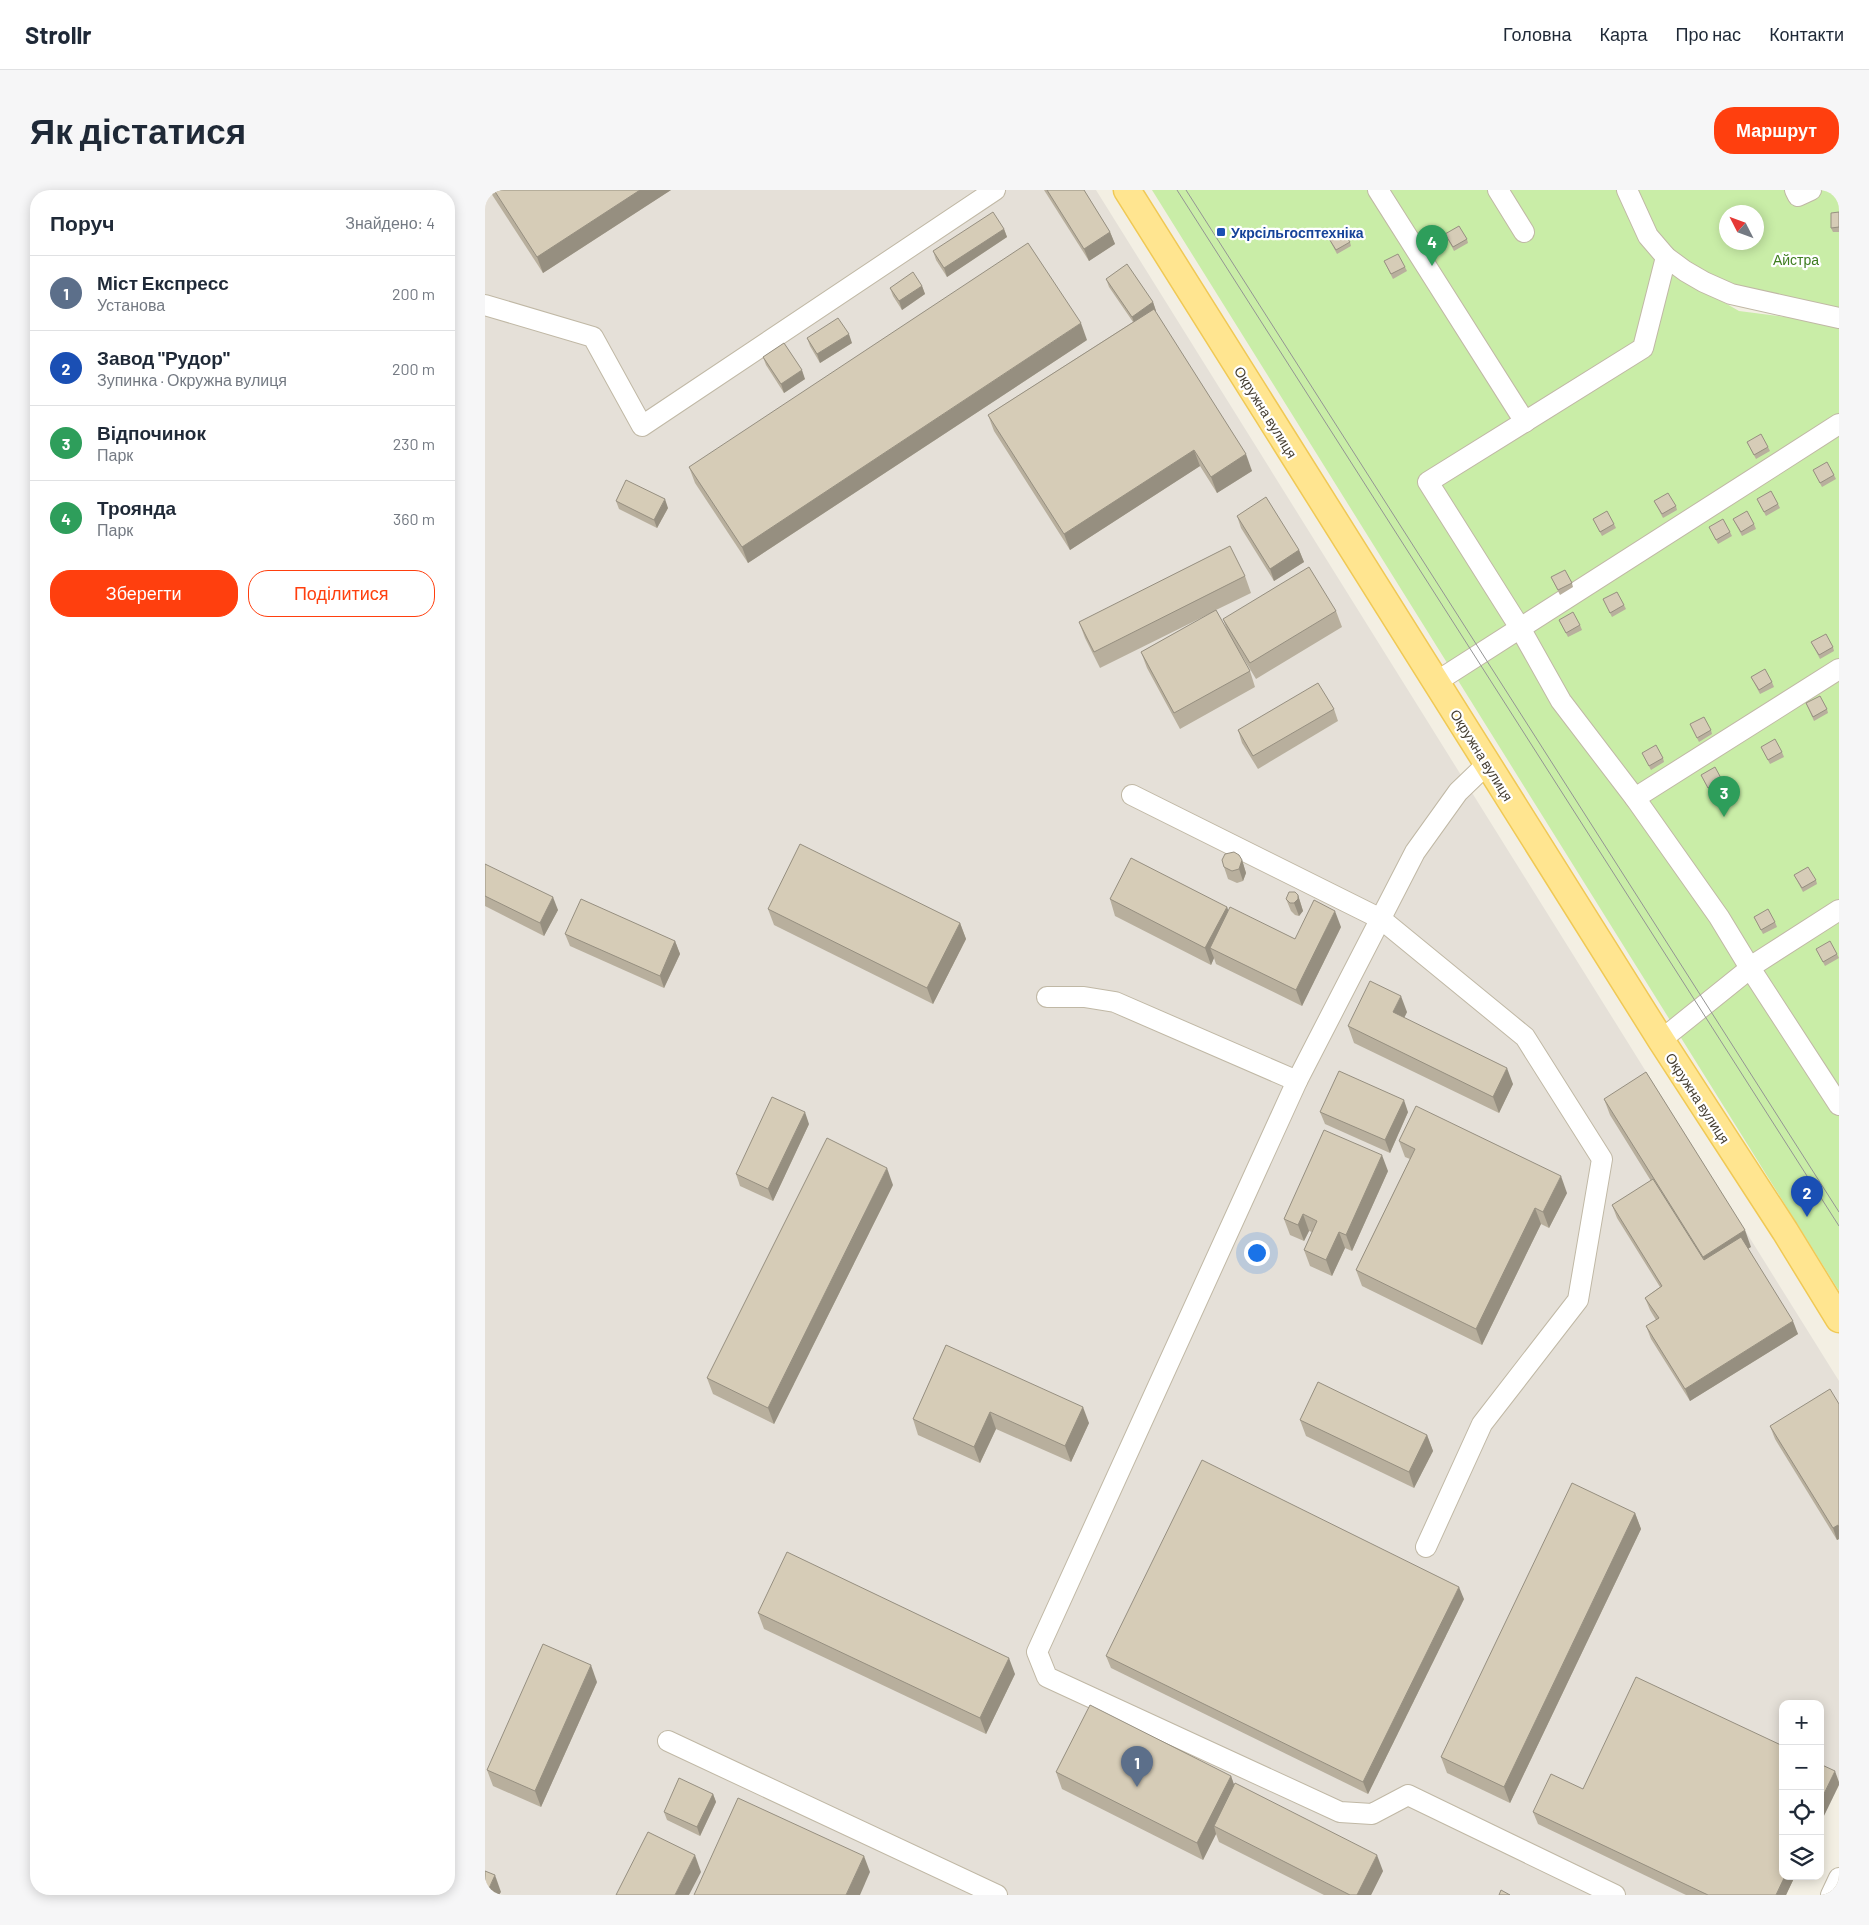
<!DOCTYPE html>
<html lang="uk">
<head>
<meta charset="utf-8">
<style>
  :root { --surface:#fff; --page:#f6f6f7; --text:#1f2937; --muted:#747a83; --line:#e0e1e3; --accent:#ff3f0e }
  body { margin:0; font-family:Barlow,sans-serif; background:var(--page); color:var(--text) }
  .controls { position:absolute; right:15px; bottom:15px; display:grid; overflow:hidden; border-radius:10px; box-shadow:0 2px 12px #0003 }
  .controls button { width:45px; height:45px; display:grid; place-items:center; padding:0; border:0; border-bottom:1px solid var(--line); background:var(--surface); color:var(--text); font:25px sans-serif }
  .compass { position:absolute; left:1234px; top:15px; width:45px; height:45px; border-radius:50%; background:var(--surface); box-shadow:0 2px 12px #0003; rotate:312deg }
  .you { position:absolute; left:771px; top:1062px; width:18px; height:18px; margin:-12px; border:4px solid #fff; border-radius:50%; background:#1a73e8; box-shadow:0 0 0 8px #1a73e833 }
  .badge { display:grid; place-items:center; width:32px; height:32px; border-radius:50%; background:var(--accent); color:#fff; font-size:16px; font-weight:700 }
  .pin { position:absolute; translate:-50% -41px; filter:drop-shadow(0 1px 2px #0008) }
  .pin::after { content:''; position:absolute; top:26px; width:18px; height:15px; background:inherit; clip-path:polygon(0 0,100% 0,50% 100%) }
  .list { margin:0; padding:0; list-style:none }
  h2 { display:flex; justify-content:space-between; align-items:center; height:65px; margin:0; padding:0 20px; font-size:21px }
  h2 small { font-size:16px; font-weight:400; color:var(--muted) }
  .list li { display:grid; grid-template-columns:32px 1fr auto; gap:15px; align-items:center; box-sizing:border-box; height:75px; padding:0 20px; border-top:1px solid var(--line) }
  .list b { display:block; font-size:19px; white-space:nowrap }
  .list p { margin:0; font-size:16px; white-space:nowrap; color:var(--muted) }
  .list em { font-size:16px; font-style:normal; color:var(--muted) }
  .actions { display:flex; gap:10px; padding:15px 20px }
  .actions a { flex:1; padding:11px 0; border:1px solid var(--accent); border-radius:20px; text-align:center; font-size:18px; color:var(--accent) }
  .actions .main { background:var(--accent); color:#fff }
  .icon { flex:none; width:28px; height:28px; fill:none; stroke:currentColor; stroke-width:2; stroke-linecap:round; stroke-linejoin:round }
  .map { position:relative; flex:none; width:1354px; height:1705px; overflow:hidden; border-radius:20px }
  header { display:flex; align-items:center; gap:30px; box-sizing:border-box; height:70px; padding:0 25px; background:var(--surface); border-bottom:1px solid var(--line) }
  header strong { font-size:24px }
  nav { display:flex; gap:28px; margin-inline-start:auto; font-size:18px }
  .intro { display:flex; align-items:center; justify-content:space-between; box-sizing:border-box; height:120px; padding:0 30px }
  h1 { margin:0; font-size:35px }
  .button { padding:12px 22px; border-radius:20px; background:var(--accent); color:#fff; font-size:18px; font-weight:700 }
  main { display:flex; gap:30px; padding:0 30px }
  aside { flex:1; background:var(--surface); border-radius:20px; box-shadow:0 2px 12px #0003 }
  .map>svg:first-child { display:block }
  .industrial { fill:#e5e0d8 }
  .green { fill:#c9eda7; fill-rule:evenodd }
  .lines { fill:none; stroke-linecap:round; stroke-linejoin:round }
  .minor-casing { stroke:#c0b8a5; stroke-width:22 }
  .major-casing { stroke:#f0c955; stroke-width:29 }
  .minor { stroke:#fff; stroke-width:20 }
  .major { stroke:#ffe590; stroke-width:26 }
  .tram { stroke:#949494; stroke-width:1 }
  .wall { fill:#b8af9d }
  .shaded-wall { fill:#968f80 }
  .building { fill:#d6ccb7; stroke:#968f80 }
  .transit-dot { fill:#1a4fb4; stroke:#fff; stroke-width:2 }
  .labels { text-anchor:middle; dominant-baseline:central; stroke-width:4.5; stroke-linejoin:round; paint-order:stroke }
  .transit-label { font-size:14px; font-weight:bold; fill:#164399; stroke:#fff; text-anchor:start }
  .park-label { font-size:14px; fill:#3e7d20; stroke:#fff }
  .street-label { font-size:14px; fill:#463f33; stroke:#fff }
</style>
</head>
<body>
<header>
<strong>Strollr</strong>
<nav><a>Головна</a><a>Карта</a><a>Про нас</a><a>Контакти</a></nav>
</header>
<div class="intro"><h1>Як дістатися</h1><a class="button">Маршрут</a></div>
<main>
<aside>
<h2>Поруч<small>Знайдено: 4</small></h2>
<ul class="list">
<li><span class="badge" style="background:#5c6f8a">1</span><div><b>Міст Експресс</b><p>Установа</p></div><em>200 m</em></li>
<li><span class="badge" style="background:#1a4fb4">2</span><div><b>Завод &quot;Рудор&quot;</b><p>Зупинка · Окружна вулиця</p></div><em>200 m</em></li>
<li><span class="badge" style="background:#2e9e5b">3</span><div><b>Відпочинок</b><p>Парк</p></div><em>230 m</em></li>
<li><span class="badge" style="background:#2e9e5b">4</span><div><b>Троянда</b><p>Парк</p></div><em>360 m</em></li>
</ul>
<div class="actions"><a class="main">Зберегти</a><a>Поділитися</a></div>
</aside>
<div class="map">
<svg width="1354" height="1705" viewBox="0 0 1354 1705">
  <rect width="100%" height="100%" fill="#f3efe3"/>
  <!-- industrial -->
  <polygon class="industrial" points="0,0 611,0 1354,1191 1354,1595 1335,1634 1335,1514 1298,1514 1298,1686 1301,1705 0,1705"/>
  <!-- green -->
  <g class="green">
    <polygon points="667,0 1136,0 1158,51 1172,74 1254,121 1354,134 1354,1101"/>
    <path d="M1149 0H1354V123L1251 101 1178 60ZM1242 22H1272V52H1242Z"/>
  </g>
  <g class="lines">
    <!-- minor casing -->
    <g class="minor-casing">
      <g id="minor">
        <polyline points="893,0 1040,232"/>
        <polyline points="1013,0 1039,42"/>
        <polyline points="1142,0 1163,46 1181,67 1200,81 1219,92 1246,104 1354,128"/>
        <polyline points="1310,0 1313,6 1326,0"/>
        <polyline points="1181,67 1158,158 943,292 1035,438 1076,511 1150,608 1234,727 1265,778 1354,915"/>
        <polyline points="0,115 108,147 157,236 510,0"/>
        <polyline points="951,492 1354,234"/>
        <polyline points="647,605 896,729 1040,847 1117,969 1093,1110 997,1234 941,1357"/>
        <polyline points="1150,608 1354,479"/>
        <polyline points="562,807 599,807 630,812 812,891 930,662 973,602 1002,574"/>
        <polyline points="1176,850 1273,772 1354,720"/>
        <polyline points="812,891 552,1462 562,1487 855,1622 887,1624 923,1605 1130,1705"/>
        <polyline points="183,1551 512,1705"/>
        <polyline points="1346,1705 1354,1688"/>
      </g>
    </g>
    <!-- major casing -->
    <g class="major-casing">
      <polyline id="major" points="642,0 1176,850 1300,1041 1354,1129"/>
    </g>
    <!-- minor -->
    <use href="#minor" class="minor"/>
    <!-- major -->
    <use href="#major" class="major"/>
    <!-- tram -->
    <g class="tram">
      <polyline points="692,0 1354,1036"/>
      <polyline points="701,0 1354,1022"/>
    </g>
  </g>
  <!-- wall -->
  <g class="wall">
    <polygon points="4,0 186,0 58,83"/>
    <polygon points="559,0 599,0 625,42 630,54 604,71"/>
    <polygon points="1354,22 1354,42 1348,42 1346,38"/>
    <polygon points="519,39 522,47 462,87 451,70 448,61"/>
    <polygon points="960,44 982,49 983,53 969,61"/>
    <polygon points="843,47 865,52 866,56 852,64"/>
    <polygon points="899,71 920,77 922,81 908,89"/>
    <polygon points="621,89 668,112 671,121 670,121 767,281 732,303 715,276 585,360 509,241 503,225 648,132 624,97"/>
    <polygon points="437,96 440,104 417,120 408,106 405,98"/>
    <polygon points="322,148 367,153 335,173 325,156"/>
    <polygon points="602,150 263,373 210,293 204,277"/>
    <polygon points="278,167 320,189 299,203 281,175"/>
    <polygon points="1262,252 1283,257 1285,261 1271,269"/>
    <polygon points="1328,280 1349,285 1351,289 1337,297"/>
    <polygon points="1272,309 1293,314 1295,318 1281,326"/>
    <polygon points="131,311 183,318 172,338 134,319"/>
    <polygon points="1169,311 1191,316 1192,320 1178,328"/>
    <polygon points="752,326 814,360 819,372 789,391 756,338"/>
    <polygon points="1108,329 1129,334 1131,338 1117,346"/>
    <polygon points="1248,329 1269,334 1271,339 1257,346"/>
    <polygon points="1224,337 1245,342 1247,346 1233,354"/>
    <polygon points="760,386 766,403 731,420 743,443 738,429 851,421 857,437 771,489 751,456 765,481 770,497 695,539 662,478 656,462 730,421 615,478 600,448 594,432"/>
    <polygon points="1066,387 1087,393 1088,397 1075,405"/>
    <polygon points="1118,409 1139,415 1141,419 1127,427"/>
    <polygon points="1074,430 1095,435 1097,440 1083,447"/>
    <polygon points="1326,452 1348,457 1349,461 1335,469"/>
    <polygon points="1266,487 1287,492 1289,497 1275,504"/>
    <polygon points="1321,513 1342,519 1343,523 1329,531"/>
    <polygon points="849,519 853,531 773,579 757,553 753,540"/>
    <polygon points="1205,534 1226,540 1227,544 1214,552"/>
    <polygon points="1276,557 1297,562 1299,567 1285,574"/>
    <polygon points="1157,563 1178,568 1179,572 1166,580"/>
    <polygon points="1216,585 1237,590 1239,594 1225,602"/>
    <polygon points="757,670 761,683 758,691 752,693 743,689 739,677"/>
    <polygon points="0,674 73,720 59,746 0,716"/>
    <polygon points="1309,685 1331,690 1332,694 1318,702"/>
    <polygon points="813,705 818,721 814,726 810,725 806,721 801,709"/>
    <polygon points="625,709 742,717 743,721 810,749 856,737 817,816 731,774 729,768 726,775 630,726"/>
    <polygon points="283,719 475,733 481,749 448,814 289,735"/>
    <polygon points="1269,727 1290,732 1292,737 1278,744"/>
    <polygon points="80,744 190,751 195,764 179,798 85,756"/>
    <polygon points="1331,759 1352,764 1354,768 1340,776"/>
    <polygon points="922,822 919,828 1028,894 1014,923 869,853 863,836"/>
    <polygon points="1119,909 1266,1057 1263,1058 1313,1144 1205,1211 1166,1149 1161,1136 1171,1130 1165,1120 1160,1108 1175,1097 1132,1028 1127,1015 1166,991 1125,925"/>
    <polygon points="835,922 923,922 905,963 840,934"/>
    <polygon points="324,934 288,1011 255,996 251,984"/>
    <polygon points="914,951 1082,1003 1064,1038 1056,1034 997,1155 877,1096 871,1080 925,969 920,967"/>
    <polygon points="903,981 867,1061 860,1058 847,1086 825,1076 819,1060 827,1042 824,1041 819,1051 805,1045 799,1029"/>
    <polygon points="408,995 289,1234 228,1204 222,1188"/>
    <polygon points="461,1155 604,1233 586,1272 511,1239 495,1273 433,1245 428,1229"/>
    <polygon points="1354,1214 1354,1349 1352,1350 1290,1249 1285,1236"/>
    <polygon points="815,1230 942,1245 948,1261 929,1298 821,1246"/>
    <polygon points="1150,1323 1156,1339 1025,1613 962,1583 956,1567"/>
    <polygon points="979,1409 883,1604 626,1478 621,1466"/>
    <polygon points="273,1423 530,1484 501,1544 279,1439"/>
    <polygon points="112,1492 56,1617 8,1596 2,1580"/>
    <polygon points="571,1582 746,1586 749,1595 898,1681 886,1705 839,1705 734,1652 731,1644 718,1670 577,1599"/>
    <polygon points="1098,1599 1298,1686 1310,1686 1301,1705 1201,1705 1053,1634 1048,1622"/>
    <polygon points="228,1604 231,1612 215,1646 182,1630 179,1622"/>
  </g>
  <!-- shaded-wall -->
  <g class="shaded-wall">
    <polygon points="155,0 186,0 58,83 52,67"/>
    <polygon points="519,39 522,47 462,87 459,78"/>
    <polygon points="625,42 630,54 604,71 599,59"/>
    <polygon points="437,96 440,104 417,120 414,111"/>
    <polygon points="668,112 671,121 650,135 647,127"/>
    <polygon points="596,133 602,150 263,373 257,357"/>
    <polygon points="364,144 367,153 335,173 332,164"/>
    <polygon points="317,180 320,189 299,203 296,194"/>
    <polygon points="709,260 715,276 585,360 579,344"/>
    <polygon points="761,264 767,281 732,303 726,287"/>
    <polygon points="180,309 183,318 172,338 169,330"/>
    <polygon points="814,360 819,372 789,391 785,379"/>
    <polygon points="757,670 761,683 758,691 754,679"/>
    <polygon points="813,705 818,721 814,726 809,713"/>
    <polygon points="68,707 73,720 59,746 55,733"/>
    <polygon points="742,717 748,733 725,758 729,768 726,775 720,758"/>
    <polygon points="850,721 856,737 817,816 811,800"/>
    <polygon points="475,733 481,749 448,814 442,798"/>
    <polygon points="190,751 195,764 179,798 175,786"/>
    <polygon points="916,806 922,822 914,838 908,822"/>
    <polygon points="1022,878 1028,894 1014,923 1008,907"/>
    <polygon points="919,910 923,922 905,963 900,950"/>
    <polygon points="320,922 324,934 288,1011 283,999"/>
    <polygon points="897,965 903,981 867,1061 861,1045"/>
    <polygon points="402,978 408,995 289,1234 283,1218"/>
    <polygon points="1076,986 1082,1003 1064,1038 1058,1022"/>
    <polygon points="1050,1018 1056,1034 997,1155 991,1139"/>
    <polygon points="818,1024 824,1041 819,1051 813,1035"/>
    <polygon points="1260,1040 1266,1057 1224,1083 1218,1067"/>
    <polygon points="854,1042 860,1058 847,1086 841,1070"/>
    <polygon points="1308,1131 1313,1144 1205,1211 1200,1199"/>
    <polygon points="598,1217 604,1233 586,1272 580,1256"/>
    <polygon points="505,1222 511,1239 495,1273 489,1257"/>
    <polygon points="942,1245 948,1261 929,1298 924,1282"/>
    <polygon points="1150,1323 1156,1339 1025,1613 1019,1597"/>
    <polygon points="1353,1335 1354,1339 1354,1349 1352,1350 1348,1338"/>
    <polygon points="974,1397 979,1409 883,1604 878,1592"/>
    <polygon points="524,1468 530,1484 501,1544 495,1528"/>
    <polygon points="106,1475 112,1492 56,1617 50,1601"/>
    <polygon points="1350,1581 1354,1592 1354,1595 1335,1634 1335,1612"/>
    <polygon points="746,1586 752,1603 729,1636 731,1644 718,1670 712,1653"/>
    <polygon points="228,1604 231,1612 215,1646 212,1637"/>
    <polygon points="210,1665 216,1682 204,1705 190,1705"/>
    <polygon points="892,1665 898,1681 886,1705 872,1705"/>
    <polygon points="379,1666 385,1682 375,1705 361,1705"/>
    <polygon points="10,1685 16,1702 14,1705 1,1705"/>
    <polygon points="1300,1686 1310,1686 1301,1705 1291,1705"/>
  </g>
  <!-- building -->
  <g class="building">
    <polygon points="9,0 155,0 52,67"/>
    <polygon points="562,0 599,0 625,42 599,59"/>
    <polygon points="508,22 519,39 459,78 448,61"/>
    <polygon points="1354,22 1354,37 1346,38 1346,23"/>
    <polygon points="974,36 982,49 968,57 960,44"/>
    <polygon points="857,39 865,52 851,60 843,47"/>
    <polygon points="543,53 596,133 257,357 204,277"/>
    <polygon points="913,64 920,77 906,84 899,71"/>
    <polygon points="642,74 668,112 647,127 621,89"/>
    <polygon points="428,82 437,96 414,111 405,98"/>
    <polygon points="669,119 761,264 726,287 709,260 579,344 503,225"/>
    <polygon points="353,128 364,144 332,164 322,148"/>
    <polygon points="299,153 317,180 296,194 278,167"/>
    <polygon points="1276,244 1283,257 1269,265 1262,252"/>
    <polygon points="1342,272 1349,285 1335,293 1328,280"/>
    <polygon points="141,290 180,309 169,330 131,311"/>
    <polygon points="1286,301 1293,314 1279,322 1272,309"/>
    <polygon points="1183,303 1191,316 1177,324 1169,311"/>
    <polygon points="781,307 814,360 785,379 752,326"/>
    <polygon points="1122,321 1129,334 1115,342 1108,329"/>
    <polygon points="1262,321 1269,334 1256,342 1248,329"/>
    <polygon points="1238,329 1245,342 1231,350 1224,337"/>
    <polygon points="745,356 760,386 609,462 594,432"/>
    <polygon points="824,377 851,421 765,473 738,429"/>
    <polygon points="1080,380 1087,393 1073,400 1066,387"/>
    <polygon points="1132,402 1139,415 1125,423 1118,409"/>
    <polygon points="731,420 765,481 689,523 656,462"/>
    <polygon points="1088,422 1095,435 1081,443 1074,430"/>
    <polygon points="1341,444 1348,457 1334,465 1326,452"/>
    <polygon points="1280,479 1287,492 1274,500 1266,487"/>
    <polygon points="833,493 849,519 768,566 753,540"/>
    <polygon points="1335,506 1342,519 1328,527 1321,513"/>
    <polygon points="1219,527 1226,540 1212,548 1205,534"/>
    <polygon points="1290,549 1297,562 1283,570 1276,557"/>
    <polygon points="1171,555 1178,568 1164,576 1157,563"/>
    <polygon points="1230,577 1237,590 1223,598 1216,585"/>
    <polygon points="315,654 475,733 442,798 283,719"/>
    <polygon points="749,662 754,665 757,670 754,679 747,681 739,677 737,670 740,664"/>
    <polygon points="646,668 742,717 720,758 625,709"/>
    <polygon points="0,674 68,707 55,733 0,706"/>
    <polygon points="1323,677 1331,690 1317,698 1309,685"/>
    <polygon points="804,702 810,702 813,705 813,709 809,713 805,713 801,709"/>
    <polygon points="96,709 190,751 175,786 80,744"/>
    <polygon points="829,710 850,721 811,800 725,758 745,717 810,749"/>
    <polygon points="1283,719 1290,732 1276,740 1269,727"/>
    <polygon points="1345,751 1352,764 1338,772 1331,759"/>
    <polygon points="885,791 916,806 908,822 1022,878 1008,907 863,836"/>
    <polygon points="854,881 919,910 900,950 835,922"/>
    <polygon points="1161,882 1260,1040 1218,1067 1119,909"/>
    <polygon points="287,907 320,922 283,999 251,984"/>
    <polygon points="931,916 1076,986 1058,1022 1050,1018 991,1139 871,1080 930,959 914,951"/>
    <polygon points="839,940 897,965 861,1045 854,1042 841,1070 819,1060 832,1031 818,1024 813,1035 799,1029"/>
    <polygon points="342,948 402,978 283,1218 222,1188"/>
    <polygon points="1168,989 1219,1070 1256,1047 1308,1131 1200,1199 1161,1136 1174,1128 1160,1108 1177,1096 1127,1015"/>
    <polygon points="461,1155 598,1217 580,1256 505,1222 489,1257 428,1229"/>
    <polygon points="833,1192 942,1245 924,1282 815,1230"/>
    <polygon points="1345,1199 1354,1214 1354,1338 1353,1335 1348,1338 1285,1236"/>
    <polygon points="717,1270 974,1397 878,1592 621,1466"/>
    <polygon points="1087,1293 1150,1323 1019,1597 956,1567"/>
    <polygon points="302,1362 524,1468 495,1528 273,1423"/>
    <polygon points="58,1454 106,1475 50,1601 2,1580"/>
    <polygon points="1151,1487 1298,1556 1298,1686 1300,1686 1291,1705 1223,1705 1048,1622 1066,1584 1098,1599"/>
    <polygon points="605,1515 746,1586 712,1653 571,1582"/>
    <polygon points="1335,1574 1350,1581 1335,1612"/>
    <polygon points="194,1588 228,1604 212,1637 179,1622"/>
    <polygon points="750,1593 892,1665 872,1705 865,1705 729,1636"/>
    <polygon points="253,1608 379,1666 361,1705 209,1705"/>
    <polygon points="163,1642 210,1665 190,1705 131,1705"/>
    <polygon points="0,1681 10,1685 1,1705 0,1705"/>
    <polygon points="1016,1700 1025,1705 1014,1705"/>
  </g>
  <!-- markers -->
  <rect class="transit-dot" x="731" y="37" width="10" height="10" rx="2.5"/>
  <g class="labels">
    <!-- transit labels -->
    <g class="transit-label">
      <text x="746" y="42">Укрсільгосптехніка</text>
    </g>
    <!-- park labels -->
    <g class="park-label">
      <text x="1311" y="69">Айстра</text>
    </g>
    <!-- street labels -->
    <g class="street-label">
      <text transform="translate(781 222) rotate(58)">Окружна вулиця</text>
      <text transform="translate(997 565) rotate(58)">Окружна вулиця</text>
      <text transform="translate(1213 908) rotate(57)">Окружна вулиця</text>
    </g>
  </g>
</svg>
<div class="controls">
<button>+</button>
<button>−</button>
<button><svg class="icon" aria-label="locate" viewBox="0 0 24 24"><circle cx="12" cy="12" r="6"/><path d="M12 2v4M12 18v4M2 12h4M18 12h4"/></svg></button>
<button><svg class="icon" aria-label="layers" viewBox="0 0 24 24"><path d="M12 4l9 5-9 5-9-5zM3 14l9 5 9-5"/></svg></button>
</div>
<svg class="compass" viewBox="-18 -18 36 36"><path d="M0-13l5 13h-10z" fill="#e53935"/><path d="M0 13l5-13h-10z" fill="#747a83"/></svg>
<div class="you"></div>
<div class="pin badge" style="left:652px;top:1597px;background:#5c6f8a">1</div>
<div class="pin badge" style="left:1322px;top:1027px;background:#1a4fb4">2</div>
<div class="pin badge" style="left:1239px;top:627px;background:#2e9e5b">3</div>
<div class="pin badge" style="left:947px;top:76px;background:#2e9e5b">4</div>
</div>
</main>
</body>
</html>
